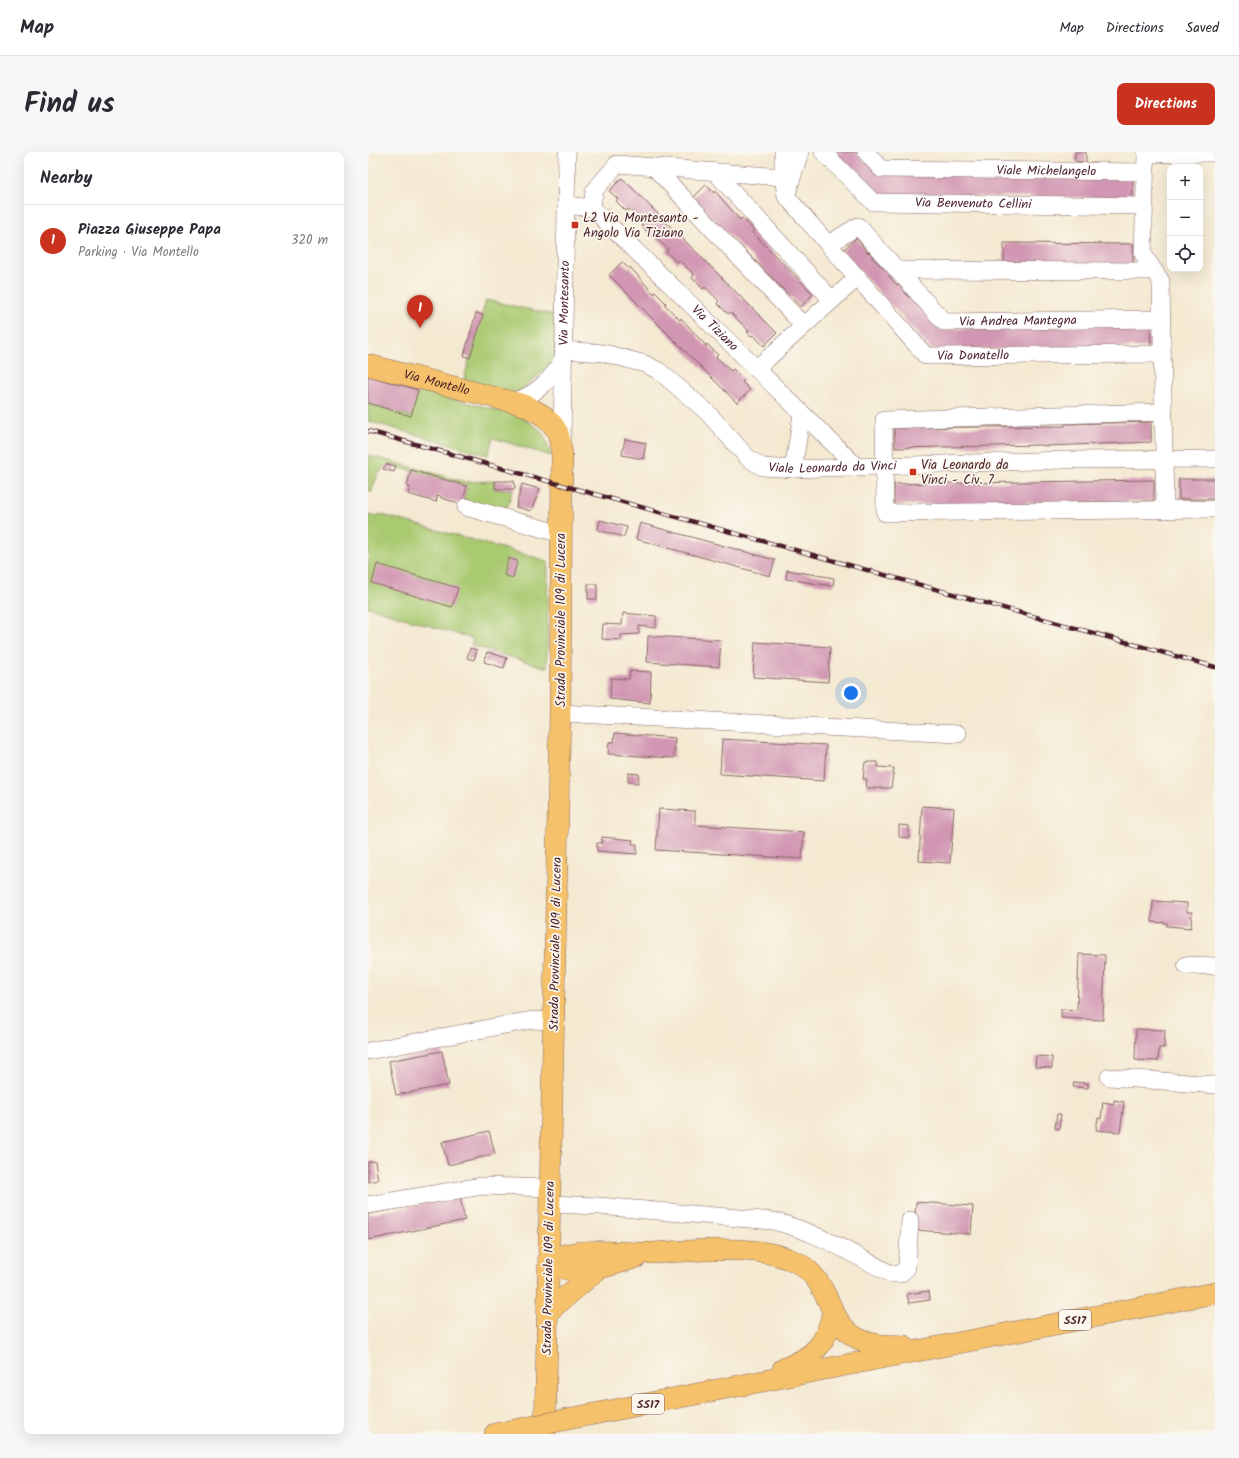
<!DOCTYPE html>
<html lang="en">
<head>
<meta charset="utf-8">
<style>
  :root { --surface:#fff; --page:#f7f7f7; --text:#2b2b33; --muted:#7c7c81; --line:#e1e1e2; --accent:#c8321e }
  body { margin:0; font-family:Kalam,sans-serif; background:var(--page); color:var(--text) }
  .controls { position:absolute; right:12px; top:12px; display:grid; overflow:hidden; border-radius:8px; box-shadow:0 4px 16px #0002 }
  .controls button { width:36px; height:36px; display:grid; place-items:center; padding:0; border:0; border-bottom:1px solid var(--line); background:var(--surface); color:var(--text); font:20px sans-serif }
  .you { position:absolute; left:483px; top:541px; width:14px; height:14px; margin:-10px; border:3px solid #fff; border-radius:50%; background:#1a73e8; box-shadow:0 0 0 6px #1a73e833 }
  .badge { display:grid; place-items:center; width:26px; height:26px; border-radius:50%; background:var(--accent); color:#fff; font-size:13px; font-weight:700 }
  .pin { position:absolute; translate:-50% -33px; filter:drop-shadow(0 1px 2px #0008) }
  .pin::after { content:''; position:absolute; top:21px; width:14px; height:12px; background:inherit; clip-path:polygon(0 0,100% 0,50% 100%) }
  .list { margin:0; padding:0; list-style:none }
  h2 { display:flex; justify-content:space-between; align-items:center; height:52px; margin:0; padding:0 16px; font-size:17px }
  h2 small { font-size:13px; font-weight:400; color:var(--muted) }
  .list li { display:grid; grid-template-columns:26px 1fr auto; gap:12px; align-items:center; box-sizing:border-box; height:72px; padding:0 16px; border-top:1px solid var(--line) }
  .list b { display:block; font-size:15px; white-space:nowrap }
  .list p { margin:0; font-size:13px; white-space:nowrap; color:var(--muted) }
  .list em { font-size:13px; font-style:normal; color:var(--muted) }
  .icon { flex:none; width:22px; height:22px; fill:none; stroke:currentColor; stroke-width:2; stroke-linecap:round; stroke-linejoin:round }
  .map { position:relative; flex:none; width:847px; height:1282px; overflow:hidden; border-radius:8px }
  header { display:flex; align-items:center; gap:24px; box-sizing:border-box; height:56px; padding:0 20px; background:var(--surface); border-bottom:1px solid var(--line) }
  header strong { font-size:19px }
  nav { display:flex; gap:22px; margin-inline-start:auto; font-size:14px }
  .intro { display:flex; align-items:center; justify-content:space-between; box-sizing:border-box; height:96px; padding:0 24px }
  h1 { margin:0; font-size:28px }
  .button { padding:10px 18px; border-radius:8px; background:var(--accent); color:#fff; font-size:14px; font-weight:700 }
  main { display:flex; gap:24px; padding:0 24px }
  aside { flex:1; background:var(--surface); border-radius:8px; box-shadow:0 4px 16px #0002 }
  .map>svg:first-child { display:block }
  .green { fill:#aaca72; stroke:#7a744e }
  .building { fill:#d196b2 }
  .lines { fill:none; stroke-linecap:round; stroke-linejoin:round }
  .minor-casing { stroke:#866665; stroke-width:18 }
  .major-casing { stroke:#866665; stroke-width:22 }
  .minor { stroke:#fff; stroke-width:17 }
  .major { stroke:#f5c16b; stroke-width:21 }
  .rail-casing { stroke:#4a1f2b; stroke-width:4.5 }
  .rail { stroke:#fbf7ec; stroke-width:3; stroke-dasharray:9; stroke-linecap:butt }
  .major-bridge-casing { stroke:#866665; stroke-width:22; stroke-linecap:butt }
  .major-bridge { stroke:#f5c16b; stroke-width:21 }
  .poi-dot { fill:#c8321e; stroke:#fbf7ec; stroke-width:1.5 }
  .labels { text-anchor:middle; dominant-baseline:central; stroke-width:3.5; stroke-linejoin:round; paint-order:stroke }
  .shield { fill:#fbf7ec; stroke:#7f6065; stroke-width:1 }
  .shield-label { font-size:12px; font-weight:bold; fill:#4a1f2b }
  .street-label { font-size:13px; fill:#4a1f2b; stroke:#fbf7ec }
  .poi-label { font-size:13px; fill:#4a1f2b; stroke:#fbf7ec; text-anchor:start }
</style>
</head>
<body>
<header>
<strong>Map</strong>
<nav><a>Map</a><a>Directions</a><a>Saved</a></nav>
</header>
<div class="intro"><h1>Find us</h1><a class="button">Directions</a></div>
<main>
<aside>
<h2>Nearby<small></small></h2>
<ul class="list">
<li><span class="badge">1</span><div><b>Piazza Giuseppe Papa</b><p>Parking · Via Montello</p></div><em>320 m</em></li>
</ul>
</aside>
<div class="map">
<svg width="847" height="1282" viewBox="0 0 847 1282">
  <rect width="100%" height="100%" fill="#fbf7ec"/>
  <filter id="ink" filterUnits="userSpaceOnUse"><feTurbulence type="fractalNoise" baseFrequency=".025" numOctaves="2"/><feDisplacementMap in="SourceGraphic" scale="8" xChannelSelector="R" yChannelSelector="G"/><feConvolveMatrix kernelMatrix="1 2 1 2 8 2 1 2 1" color-interpolation-filters="sRGB"/></filter>
  <filter id="wash" filterUnits="userSpaceOnUse"><feTurbulence type="fractalNoise" baseFrequency=".012" numOctaves="4" result="noise"/><feDisplacementMap in="SourceGraphic" scale="16" xChannelSelector="R" yChannelSelector="G"/><feGaussianBlur stdDeviation="0.9" result="paint"/><feColorMatrix in="noise" values="0 0 0 0 0 0 0 0 0 0 0 0 0 0 0 0 0 1.4 0 .05"/><feComposite in="paint" operator="in"/></filter>
  <g filter="url(#wash)">
    <rect width="100%" height="100%" fill="#f4e9d1"/>
    <!-- green -->
    <g class="green">
      <polygon points="118,148 186,163 188,208 151,240 139,241 95,230"/>
      <polygon points="50,238 152,264 171,277 177,285 183,304 125,286 120,303 0,269 0,251 42,264"/>
      <polygon points="0,303 98,330 127,329 127,337 145,337 137,362 95,349 99,334 19,312 9,324 4,339 0,339"/>
      <polygon points="11,362 180,409 179,516 103,493 105,487 0,455 0,363 10,365"/>
    </g>
    <g id="blocks">
      <!-- building -->
      <g class="building">
        <polygon points="463,0 487,0 498,11 765,26 765,46 505,43"/>
        <polygon points="707,0 718,0 718,10 707,9"/>
        <polygon points="254,26 409,181 396,194 385,183 383,184 379,180 381,179 362,160 360,162 349,151 351,149 337,135 335,137 324,126 326,123 311,108 309,111 298,99 300,97 285,83 283,84 273,73 275,72 261,57 258,59 248,49 250,47 241,39"/>
        <polygon points="338,33 346,41 347,39 372,68 374,66 386,78 384,80 445,142 433,155 325,46"/>
        <polygon points="488,86 500,101 501,100 505,104 503,105 523,123 521,124 529,133 531,132 541,146 542,144 572,177 782,173 783,195 564,198 474,99"/>
        <polygon points="636,91 765,92 765,113 636,112"/>
        <polygon points="254,110 261,117 262,115 286,142 287,140 298,151 297,153 312,168 313,166 338,194 339,192 350,203 348,205 363,219 365,217 376,228 374,230 382,238 369,251 241,123"/>
        <polygon points="108,161 115,163 102,206 96,204"/>
        <polygon points="0,224 50,238 43,264 0,251"/>
        <polygon points="783,270 783,290 679,294 673,293 527,296 526,276 697,274 697,272"/>
        <polygon points="257,287 278,291 275,307 254,303"/>
        <polygon points="19,312 28,314 26,320 15,317"/>
        <polygon points="43,318 99,334 94,352 73,346 73,344 70,343 68,350 40,342 42,335 39,334"/>
        <rect x="811" y="327" width="36" height="20"/>
        <polygon points="786,328 786,349 526,353 526,332"/>
        <polygon points="127,329 146,329 147,337 127,337"/>
        <polygon points="154,332 172,337 163,359 148,355"/>
        <polygon points="232,368 259,375 256,385 230,378"/>
        <polygon points="272,371 407,408 402,424 268,387"/>
        <polygon points="140,406 149,409 145,426 136,423"/>
        <polygon points="9,412 90,436 84,455 4,431"/>
        <polygon points="419,418 466,426 465,434 418,427"/>
        <rect x="220" y="432" width="9" height="15"/>
        <polygon points="255,461 288,464 288,476 271,474 271,482 253,483 253,488 234,487 235,472 254,473"/>
        <polygon points="280,484 353,488 351,515 279,510"/>
        <polygon points="387,490 462,495 460,530 385,525"/>
        <polygon points="102,496 109,498 106,508 99,506"/>
        <polygon points="119,500 139,506 136,516 116,510"/>
        <polygon points="262,519 283,520 282,551 242,547 243,526 261,527"/>
        <polygon points="247,581 307,586 306,606 240,602 241,590 246,590"/>
        <polygon points="354,587 458,593 456,629 352,622"/>
        <polygon points="497,610 510,610 510,615 526,616 523,636 498,636 499,627 495,627"/>
        <polygon points="260,621 271,622 270,631 260,630"/>
        <polygon points="554,654 586,656 582,711 551,709"/>
        <polygon points="291,657 327,659 327,673 436,680 434,707 288,698"/>
        <polygon points="531,673 541,674 541,686 531,685"/>
        <polygon points="234,685 265,688 264,692 269,692 269,702 229,699 229,691 234,691"/>
        <polygon points="785,749 819,751 819,760 824,760 823,776 799,774 799,771 784,770"/>
        <polygon points="711,802 737,803 735,868 693,866 693,857 709,858"/>
        <polygon points="768,877 797,878 796,896 791,896 790,909 767,908"/>
        <polygon points="74,899 81,933 28,943 21,909"/>
        <polygon points="668,904 684,905 684,916 667,915"/>
        <polygon points="706,930 720,931 720,936 705,935"/>
        <polygon points="746,948 756,950 752,980 728,978 730,966 733,967 735,950 746,952"/>
        <polygon points="689,962 693,962 691,977 687,976"/>
        <polygon points="121,979 127,1002 80,1013 74,990"/>
        <polygon points="7,1009 10,1028 0,1030 0,1010"/>
        <polygon points="92,1045 97,1068 0,1088 0,1062"/>
        <polygon points="548,1050 605,1054 603,1082 546,1078"/>
        <polygon points="561,1139 562,1148 541,1151 539,1142"/>
      </g>
    </g>
  </g>
  <g filter="url(#ink)">
    <use href="#blocks" fill-opacity="0" stroke="#866665" stroke-width="1"/>
    <g class="lines">
      <!-- minor casing -->
      <g class="minor-casing">
        <g id="minor">
          <path id="s1" d="M415 0V25L418 44 558 204 794 202"/>
          <path id="s2" d="M455 0 505 50 776 54"/>
          <path id="s3" d="M498 0 513 17 777 20"/>
          <polyline points="286,15 435,173"/>
          <polyline points="347,20 464,148"/>
          <polyline points="419,42 432,0"/>
          <path id="s4" d="M198 53 224 56 489 315"/>
          <polyline points="224,56 226,39 249,12 415,25"/>
          <path id="s5" d="M461 92 490 74 576 170 793 167"/>
          <polyline points="530,118 786,119"/>
          <path id="s6" d="M195 198 236 201 277 212 291 219 339 260 379 305 386 310 395 315 425 317 696 308 847 307"/>
          <polyline points="388,217 490,125"/>
          <path d="M140 249C162 249 187 226 195 206"/>
          <polyline points="796,260 516,268 517,361 847,357"/>
          <path id="s7" d="M194 290 199 0"/>
          <polyline points="425,317 434,262"/>
          <polyline points="98,355 193,382"/>
          <polyline points="797,358 793,129 775,102 778,2 847,1"/>
          <polyline points="192,561 590,582"/>
          <polyline points="818,813 847,814"/>
          <polyline points="0,899 164,868 186,869"/>
          <polyline points="741,925 847,933"/>
          <path d="M182 1052 231 1054 405 1069C447 1079 485 1102 523 1122H532L539 1116 542 1068"/>
          <polyline points="0,1053 114,1034 182,1036"/>
        </g>
      </g>
      <!-- major casing -->
      <g class="major-casing">
        <g id="major">
          <path id="s8" d="M0 213 156 253 173 262 185 273 190 281 194 302 192 561 177 1282"/>
          <path d="M181 1112C185 1109 190 1104 196 1103 226 1096 254 1102 284 1101 325 1099 390 1091 428 1110 463 1127 458 1170 489 1186 503 1194 520 1193 536 1194"/>
          <path d="M181 1112C211 1125 239 1115 269 1105"/>
          <polyline points="180,1160 229,1118"/>
          <path d="M415 1217C446 1205 459 1192 465 1159"/>
          <polyline points="200,1267 847,1141"/>
          <polyline points="127,1282 152,1277"/>
        </g>
      </g>
      <!-- minor -->
      <use href="#minor" class="minor"/>
      <!-- major -->
      <use href="#major" class="major"/>
      <!-- rail casing -->
      <g class="rail-casing">
        <polyline id="rail" points="0,279 847,515"/>
      </g>
      <!-- rail -->
      <use href="#rail" class="rail"/>
      <!-- major-bridge casing -->
      <g class="major-bridge-casing">
        <polyline id="major-bridge" points="152,1277 200,1267"/>
      </g>
      <!-- major-bridge -->
      <use href="#major-bridge" class="major-bridge"/>
    </g>
  </g>
  <!-- markers -->
  <g class="poi-dot">
    <rect x="203" y="69" width="8" height="8" rx="2"/>
    <rect x="541" y="316" width="8" height="8" rx="2"/>
  </g>
  <g class="labels">
    <!-- shield labels -->
    <g class="shield">
      <rect x="691" y="1158" width="32" height="20" rx="3"/>
      <rect x="264" y="1242" width="32" height="20" rx="3"/>
    </g>
    <g class="shield-label">
      <text x="707" y="1168">SS17</text>
      <text x="280" y="1252">SS17</text>
    </g>
    <!-- street labels -->
    <g class="street-label">
      <text stroke="none"><textPath href="#s3" startOffset="188">Viale Michelangelo</textPath></text>
      <text stroke="none"><textPath href="#s2" startOffset="171">Via Benvenuto Cellini</textPath></text>
      <text stroke="none"><textPath href="#s7" startOffset="139">Via Montesanto</textPath></text>
      <text stroke="none"><textPath href="#s5" startOffset="237">Via Andrea Mantegna</textPath></text>
      <text stroke="none"><textPath href="#s4" startOffset="198">Via Tiziano</textPath></text>
      <text stroke="none"><textPath href="#s1" startOffset="304">Via Donatello</textPath></text>
      <text stroke="none"><textPath href="#s8" startOffset="71">Via Montello</textPath></text>
      <text stroke="none"><textPath href="#s6" startOffset="311">Viale Leonardo da Vinci</textPath></text>
      <text transform="translate(193 468) rotate(-90)">Strada Provinciale 109 di Lucera</text>
      <text transform="translate(188 792) rotate(-89)">Strada Provinciale 109 di Lucera</text>
      <text transform="translate(181 1116) rotate(-89)">Strada Provinciale 109 di Lucera</text>
    </g>
    <!-- poi labels -->
    <g class="poi-label">
      <text x="215" y="66">L2 Via Montesanto -<tspan x="215" dy="15">Angolo Via Tiziano</tspan></text>
      <text x="553" y="313">Via Leonardo da<tspan x="553" dy="15">Vinci - Civ. 7</tspan></text>
    </g>
  </g>
</svg>
<div class="controls">
<button>+</button>
<button>−</button>
<button><svg class="icon" aria-label="locate" viewBox="0 0 24 24"><circle cx="12" cy="12" r="6"/><path d="M12 2v4M12 18v4M2 12h4M18 12h4"/></svg></button>
</div>
<div class="you"></div>
<div class="pin badge" style="left:52px;top:176px">1</div>
</div>
</main>
</body>
</html>
